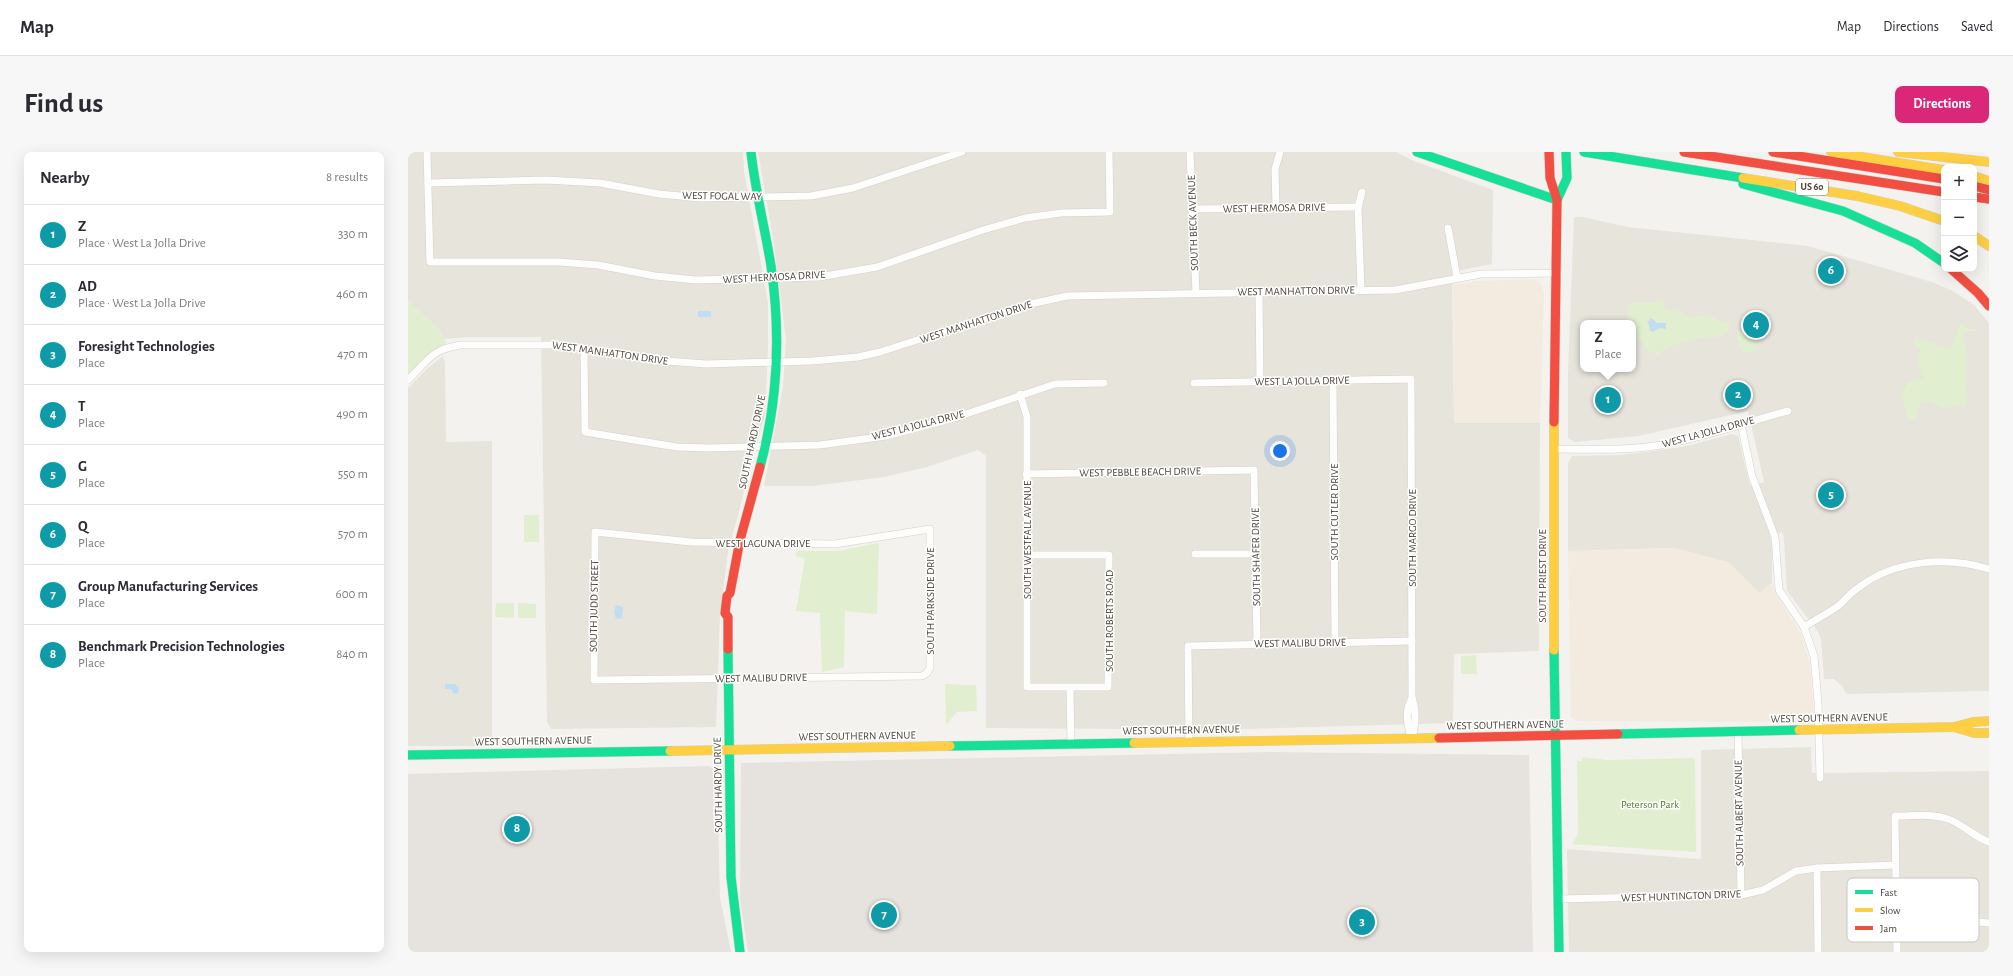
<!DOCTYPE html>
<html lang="en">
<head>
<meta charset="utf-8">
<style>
  :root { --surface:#fff; --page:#f7f7f7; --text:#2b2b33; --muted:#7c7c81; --line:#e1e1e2; --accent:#db2777 }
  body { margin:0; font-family:"Alegreya Sans",sans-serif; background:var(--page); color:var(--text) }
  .controls { position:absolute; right:12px; top:12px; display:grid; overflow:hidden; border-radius:8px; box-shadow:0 4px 16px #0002 }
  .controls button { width:36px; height:36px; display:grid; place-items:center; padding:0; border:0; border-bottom:1px solid var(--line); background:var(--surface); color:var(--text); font:20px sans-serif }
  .you { position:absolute; left:872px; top:299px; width:14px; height:14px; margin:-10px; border:3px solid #fff; border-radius:50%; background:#1a73e8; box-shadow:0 0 0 6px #1a73e833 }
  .badge { display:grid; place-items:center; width:26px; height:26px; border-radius:50%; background:var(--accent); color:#fff; font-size:13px; font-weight:700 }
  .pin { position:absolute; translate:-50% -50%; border:2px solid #fff; box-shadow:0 1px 4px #0006 }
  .popup { position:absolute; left:1172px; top:168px; width:56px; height:52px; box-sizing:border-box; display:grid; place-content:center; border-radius:8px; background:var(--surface); filter:drop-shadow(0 1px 3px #0005); font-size:13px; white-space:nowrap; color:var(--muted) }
  .popup b { font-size:15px; color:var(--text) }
  .popup::after { content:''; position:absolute; left:50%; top:100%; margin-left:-8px; border:8px solid transparent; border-top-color:var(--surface) }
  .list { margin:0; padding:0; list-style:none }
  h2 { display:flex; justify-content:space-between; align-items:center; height:52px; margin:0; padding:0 16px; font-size:17px }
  h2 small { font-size:13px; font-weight:400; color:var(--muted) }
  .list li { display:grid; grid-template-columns:26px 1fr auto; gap:12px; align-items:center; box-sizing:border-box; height:60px; padding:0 16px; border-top:1px solid var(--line) }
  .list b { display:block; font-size:15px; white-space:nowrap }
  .list p { margin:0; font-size:13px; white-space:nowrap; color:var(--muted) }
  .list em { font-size:13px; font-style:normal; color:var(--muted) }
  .icon { flex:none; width:22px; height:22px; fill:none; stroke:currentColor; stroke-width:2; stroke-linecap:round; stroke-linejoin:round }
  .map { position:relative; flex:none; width:1581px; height:800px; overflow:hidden; border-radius:8px }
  header { display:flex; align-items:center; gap:24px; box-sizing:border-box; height:56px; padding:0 20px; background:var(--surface); border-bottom:1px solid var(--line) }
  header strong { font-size:19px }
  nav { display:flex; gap:22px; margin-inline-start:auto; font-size:14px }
  .intro { display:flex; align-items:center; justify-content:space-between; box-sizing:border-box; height:96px; padding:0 24px }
  h1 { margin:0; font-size:28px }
  .button { padding:10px 18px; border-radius:8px; background:var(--accent); color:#fff; font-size:14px; font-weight:700 }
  main { display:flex; gap:24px; padding:0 24px }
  aside { flex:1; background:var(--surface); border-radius:8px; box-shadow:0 4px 16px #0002 }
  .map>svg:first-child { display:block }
  .residential { fill:#e7e4dc; fill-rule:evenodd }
  .commercial { fill:#f3ebdf }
  .industrial { fill:#e6e2de }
  .green { fill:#e1eecf; fill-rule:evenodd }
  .water { fill:#c0ddf1 }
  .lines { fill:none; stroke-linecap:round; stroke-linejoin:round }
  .street-casing { stroke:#d2d0cb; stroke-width:8 }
  .fast-casing { stroke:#d3cfc5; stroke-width:10 }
  .slow-casing { stroke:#d3cfc5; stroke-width:10 }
  .jam-casing { stroke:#d3cfc5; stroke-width:10 }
  .street { stroke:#fdfdfc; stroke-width:7 }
  .fast { stroke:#16e098; stroke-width:9 }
  .slow { stroke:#ffcf43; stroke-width:9 }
  .jam { stroke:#f24e42; stroke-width:9 }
  .labels { text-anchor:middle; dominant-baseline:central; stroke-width:3; stroke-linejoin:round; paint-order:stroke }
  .shield { fill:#fff; stroke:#817c74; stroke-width:1 }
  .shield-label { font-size:10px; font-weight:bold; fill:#4b4439 }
  .street-label { font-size:11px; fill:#4b4439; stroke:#fff }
  .park-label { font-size:11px; fill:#4a7f2a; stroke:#fff }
  .key { fill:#fff; stroke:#c9c7c4; stroke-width:1 }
  .key-label { font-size:11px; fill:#4b4439 }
</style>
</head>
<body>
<header>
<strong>Map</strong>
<nav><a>Map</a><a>Directions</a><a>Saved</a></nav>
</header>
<div class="intro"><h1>Find us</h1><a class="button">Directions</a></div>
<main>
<aside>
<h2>Nearby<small>8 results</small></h2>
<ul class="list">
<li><span class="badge" style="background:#0f9aa8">1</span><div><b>Z</b><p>Place · West La Jolla Drive</p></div><em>330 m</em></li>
<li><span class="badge" style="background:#0f9aa8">2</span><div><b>AD</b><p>Place · West La Jolla Drive</p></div><em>460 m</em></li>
<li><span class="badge" style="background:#0f9aa8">3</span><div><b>Foresight Technologies</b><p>Place</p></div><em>470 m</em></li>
<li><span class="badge" style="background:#0f9aa8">4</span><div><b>T</b><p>Place</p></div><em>490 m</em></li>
<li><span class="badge" style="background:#0f9aa8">5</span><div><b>G</b><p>Place</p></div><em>550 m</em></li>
<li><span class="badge" style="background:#0f9aa8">6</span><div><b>Q</b><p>Place</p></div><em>570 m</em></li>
<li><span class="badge" style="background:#0f9aa8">7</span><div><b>Group Manufacturing Services</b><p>Place</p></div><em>600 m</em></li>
<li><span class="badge" style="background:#0f9aa8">8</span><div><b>Benchmark Precision Technologies</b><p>Place</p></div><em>840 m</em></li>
</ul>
</aside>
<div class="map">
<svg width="1581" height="800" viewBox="0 0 1581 800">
  <rect width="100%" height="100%" fill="#f4f2ee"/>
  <!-- residential -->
  <g class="residential">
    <polygon points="0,0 335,0 336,19 360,150 360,196 357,262 320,400 312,463 308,575 143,577 139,570 133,185 61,185 36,187 32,179 0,149"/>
    <polygon points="350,0 988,0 1006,9 1085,38 1084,112 1044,120 1046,271 1132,271 1131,499 1046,502 1045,571 767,579 724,577 578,576 578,304 570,298 519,315 476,325 405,334 356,334 375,235 378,188 366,92"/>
    <path d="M1166 65H1175L1220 75 1400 94 1524 130 1545 139 1566 153 1581 171V539L1440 542 1436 539 1435 535 1426 527H1416L1413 487 1409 478 1379 439 1376 387 1374 380 1362 385 1364 394V431L1351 441 1320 410 1265 396 1160 399V311L1164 304 1213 303 1239 300 1279 294 1324 282 1330 284 1342 334 1356 330 1340 259 1231 284 1167 290 1160 286V221ZM1175 171H1225V217H1175Z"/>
    <polygon points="35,204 37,211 38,290 84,289 84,594 0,594 0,236 20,216"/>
    <polygon points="1403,595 1404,621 1581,619 1581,800 1161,800 1159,697 1293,707 1293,598"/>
  </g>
  <!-- commercial -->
  <g class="commercial">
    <polygon points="1127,127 1133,132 1136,140 1132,271 1046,271 1045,133 1069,129"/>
    <polygon points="1265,396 1320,410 1351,441 1364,431 1369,444 1393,482 1398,497 1402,513 1406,562 1402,568 1396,570 1169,569 1163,565 1160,399"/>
  </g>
  <!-- industrial -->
  <g class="industrial">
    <polygon points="861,600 1121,603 1125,800 340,800 332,747 333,611"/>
    <polygon points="301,614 309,620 312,746 323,800 0,800 0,622"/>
  </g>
  <!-- green -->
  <g class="green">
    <path d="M1257 147 1256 153 1259 158 1274 160 1280 165 1301 163 1311 169 1321 171 1322 178C1320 180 1318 183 1315 184 1311 186 1306 184 1302 185 1291 187 1255 193 1250 203L1238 198 1235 190 1227 185 1225 171H1219L1221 151H1243ZM1245 167 1249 171 1256 170 1255 177 1241 176Z"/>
    <polygon points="0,149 32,179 40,195 0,228"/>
    <polygon points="1553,171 1561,177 1567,177 1566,179 1558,180 1556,183 1559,201 1558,237 1560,247 1557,253 1535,256 1520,249 1513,250 1506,269 1500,265 1493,243 1499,231 1515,226 1509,209 1512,200 1505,190 1508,186 1540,196 1546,190"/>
    <path d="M1329 178C1339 182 1344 191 1354 194L1349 198 1335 202 1337 200 1330 194Z"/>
    <rect x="116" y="363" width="15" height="27"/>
    <polygon points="471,391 469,462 437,459 436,515 414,520 412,461 388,459 397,406 387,404 390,399 430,399"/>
    <polygon points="88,451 106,451 106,466 87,465"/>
    <polygon points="110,451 128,452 128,466 110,466"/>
    <polygon points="1068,503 1069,522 1053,522 1053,504"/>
    <polygon points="537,532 568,533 569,559 549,560 538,573"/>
    <polygon points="1174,605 1199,608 1287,606 1288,700 1164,692 1170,682 1169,609 1174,609"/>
  </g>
  <!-- water -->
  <g class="water">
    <rect x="290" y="159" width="13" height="6"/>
    <polygon points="1243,166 1249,171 1258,171 1258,177 1252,176 1244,180 1242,178 1240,170"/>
    <polygon points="208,453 215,455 214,466 208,467 206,459"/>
    <polygon points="37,532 47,532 51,536 50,541 46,542 43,537 37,537"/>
  </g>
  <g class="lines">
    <!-- street casing -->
    <g class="street-casing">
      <g id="street">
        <polyline points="19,0 22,110 151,110 190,113 247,124 288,128 411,125 469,115 575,78 617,66 653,61 702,60 701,0"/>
        <polyline points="782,0 788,141"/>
        <polyline points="20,31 138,28 192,31 251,42 293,46 403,44 445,36 554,0"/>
        <polyline points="868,56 867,17 872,0"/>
        <polyline points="783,57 950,55"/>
        <polyline points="1040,76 1049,125"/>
        <polyline points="953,138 950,55 954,40"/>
        <polyline points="851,140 852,230"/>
        <polyline points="176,196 177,280 269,295 301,296 412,293 478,284 546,266 647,232 696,231"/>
        <path d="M0 228C20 208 24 197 53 193H150L245 208 298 212 404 209 450 205 472 200 618 153 659 144 987 138 1073 122 1149 121"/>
        <polyline points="925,229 927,491"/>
        <path d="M786 231 1003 227 1004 546C1009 560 1007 573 1004 587"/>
        <polyline points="612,242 619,265 619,535 700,535 701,403 619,403"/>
        <polyline points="1333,272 1344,324 1367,385 1371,438 1396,475 1406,504 1410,550 1412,626"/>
        <path d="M1147 297C1182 297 1218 299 1253 293 1296 286 1338 270 1380 259"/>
        <polyline points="618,322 846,318 849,492"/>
        <polygon points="522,377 522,516 519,521 514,524 186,528 187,380 283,390 427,392"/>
        <polyline points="787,402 847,402"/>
        <path d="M1396 475C1407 468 1419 462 1430 454 1437 449 1442 441 1450 436 1486 408 1538 404 1581 417"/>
        <polyline points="662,536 663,593"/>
        <polyline points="1330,580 1333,743"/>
        <path d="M1003 586C1000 573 996 559 1004 546"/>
        <polyline points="781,590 780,494 1004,489"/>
        <polyline points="1409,716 1410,800"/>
        <polyline points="1150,747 1333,743 1355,738 1388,719 1409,716 1487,713"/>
        <polyline points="1489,769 1548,768 1581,771"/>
        <path d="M1489 800 1487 664C1504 664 1523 661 1540 667 1555 672 1566 685 1581 690"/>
      </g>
    </g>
    <!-- fast casing -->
    <g class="fast-casing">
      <g id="fast">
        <path d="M343 0C347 38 357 76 363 114 373 182 370 249 352 315"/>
        <polyline points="1009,0 1149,48"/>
        <polyline points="1176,0 1335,26"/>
        <polyline points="1335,32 1435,59 1507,91 1536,111"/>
        <polyline points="1149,48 1159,26 1158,0"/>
        <polyline points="320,497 323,725 332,800"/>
        <polyline points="1146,498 1151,800"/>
        <polyline points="1210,582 1391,578"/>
        <polyline points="542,594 726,591"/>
        <polyline points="0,603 262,599"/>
      </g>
    </g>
    <!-- slow casing -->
    <g class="slow-casing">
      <g id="slow">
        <polyline points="1423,0 1536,18"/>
        <polyline points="1490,0 1581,10"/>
        <polyline points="1566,24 1581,29"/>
        <polyline points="1335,26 1449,44 1492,54 1536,69"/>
        <polyline points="1566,84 1581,94"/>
        <polyline points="1146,270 1146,498"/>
        <polyline points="1546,575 1566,581 1581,581"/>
        <polyline points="1391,578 1546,575 1565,570 1581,569"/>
        <polyline points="726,591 1031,586"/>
        <polyline points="262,599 542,594"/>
      </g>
    </g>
    <!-- jam casing -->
    <g class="jam-casing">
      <g id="jam">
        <polyline points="1141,0 1142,26 1149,48 1146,270"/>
        <polyline points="1276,0 1536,40"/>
        <polyline points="1365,0 1536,27"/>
        <polyline points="1566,34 1581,38"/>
        <polyline points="1566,45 1581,47"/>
        <polyline points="1543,117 1570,141 1581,154"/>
        <polyline points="320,497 320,465 317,461 319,444 322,441 332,388 352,315"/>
        <polyline points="1031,586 1210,582"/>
      </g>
    </g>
    <!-- street -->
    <use href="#street" class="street"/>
    <!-- fast -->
    <use href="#fast" class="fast"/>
    <!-- slow -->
    <use href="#slow" class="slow"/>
    <!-- jam -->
    <use href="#jam" class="jam"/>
  </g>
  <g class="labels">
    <!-- shield labels -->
    <rect class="shield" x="1388" y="27" width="32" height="16" rx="3"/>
    <g class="shield-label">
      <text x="1404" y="35">US 60</text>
    </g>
    <!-- street labels -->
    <g class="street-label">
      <text transform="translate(314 44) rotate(1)">WEST FOGAL WAY</text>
      <text transform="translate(866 56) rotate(-1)">WEST HERMOSA DRIVE</text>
      <text transform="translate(785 71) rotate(-92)">SOUTH BECK AVENUE</text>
      <text transform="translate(366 125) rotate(-3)">WEST HERMOSA DRIVE</text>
      <text transform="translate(888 139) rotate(-1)">WEST MANHATTON DRIVE</text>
      <text transform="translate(568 170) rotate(-18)">WEST MANHATTON DRIVE</text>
      <text transform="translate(202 201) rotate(8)">WEST MANHATTON DRIVE</text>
      <text transform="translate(894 229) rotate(-1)">WEST LA JOLLA DRIVE</text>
      <text transform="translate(510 273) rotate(-14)">WEST LA JOLLA DRIVE</text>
      <text transform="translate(1300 280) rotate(-15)">WEST LA JOLLA DRIVE</text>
      <text transform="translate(344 290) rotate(-78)">SOUTH HARDY DRIVE</text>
      <text transform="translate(732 320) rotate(-1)">WEST PEBBLE BEACH DRIVE</text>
      <text transform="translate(926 360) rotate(-90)">SOUTH CUTLER DRIVE</text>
      <text transform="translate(1004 386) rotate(-90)">SOUTH MARGO DRIVE</text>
      <text transform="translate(619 388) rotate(-90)">SOUTH WESTFALL AVENUE</text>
      <text x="355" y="391">WEST LAGUNA DRIVE</text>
      <text transform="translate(848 405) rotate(-91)">SOUTH SHAFER DRIVE</text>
      <text transform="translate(1134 424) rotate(-90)">SOUTH PRIEST DRIVE</text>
      <text transform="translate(522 449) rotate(-90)">SOUTH PARKSIDE DRIVE</text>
      <text transform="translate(186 454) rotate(-89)">SOUTH JUDD STREET</text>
      <text transform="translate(701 469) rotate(-90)">SOUTH ROBERTS ROAD</text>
      <text transform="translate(892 491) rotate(-1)">WEST MALIBU DRIVE</text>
      <text transform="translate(353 526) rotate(-1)">WEST MALIBU DRIVE</text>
      <text transform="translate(1421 566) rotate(-1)">WEST SOUTHERN AVENUE</text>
      <text transform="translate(1097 573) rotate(-1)">WEST SOUTHERN AVENUE</text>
      <text transform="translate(773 578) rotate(-1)">WEST SOUTHERN AVENUE</text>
      <text transform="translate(449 584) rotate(-1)">WEST SOUTHERN AVENUE</text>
      <text transform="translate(125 589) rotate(-1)">WEST SOUTHERN AVENUE</text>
      <text transform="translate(310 633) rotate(-91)">SOUTH HARDY DRIVE</text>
      <text transform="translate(1331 661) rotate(-91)">SOUTH ALBERT AVENUE</text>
      <text transform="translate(1273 744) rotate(-2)">WEST HUNTINGTON DRIVE</text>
    </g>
    <!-- park labels -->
    <g class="park-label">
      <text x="1242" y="652">Peterson Park</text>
    </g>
  </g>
  <!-- legend -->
  <rect x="1439" y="726" width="132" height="64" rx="6" class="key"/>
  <rect x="1447" y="738" width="18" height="4" fill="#16e098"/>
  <rect x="1447" y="756" width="18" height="4" fill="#ffcf43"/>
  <rect x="1447" y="774" width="18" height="4" fill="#f24e42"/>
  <g class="key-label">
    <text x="1472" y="744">Fast</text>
    <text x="1472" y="762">Slow</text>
    <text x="1472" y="780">Jam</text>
  </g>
</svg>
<div class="controls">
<button>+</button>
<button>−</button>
<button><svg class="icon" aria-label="layers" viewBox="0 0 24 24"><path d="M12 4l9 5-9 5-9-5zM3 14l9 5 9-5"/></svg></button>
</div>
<div class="you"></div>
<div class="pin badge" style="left:1200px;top:248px;background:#0f9aa8">1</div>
<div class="popup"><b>Z</b>Place</div>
<div class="pin badge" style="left:1330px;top:243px;background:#0f9aa8">2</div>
<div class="pin badge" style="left:954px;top:770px;background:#0f9aa8">3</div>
<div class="pin badge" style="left:1348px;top:173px;background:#0f9aa8">4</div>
<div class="pin badge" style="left:1423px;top:343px;background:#0f9aa8">5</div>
<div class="pin badge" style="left:1423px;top:119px;background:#0f9aa8">6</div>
<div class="pin badge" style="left:476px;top:763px;background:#0f9aa8">7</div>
<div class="pin badge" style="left:109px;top:677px;background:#0f9aa8">8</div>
</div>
</main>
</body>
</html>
